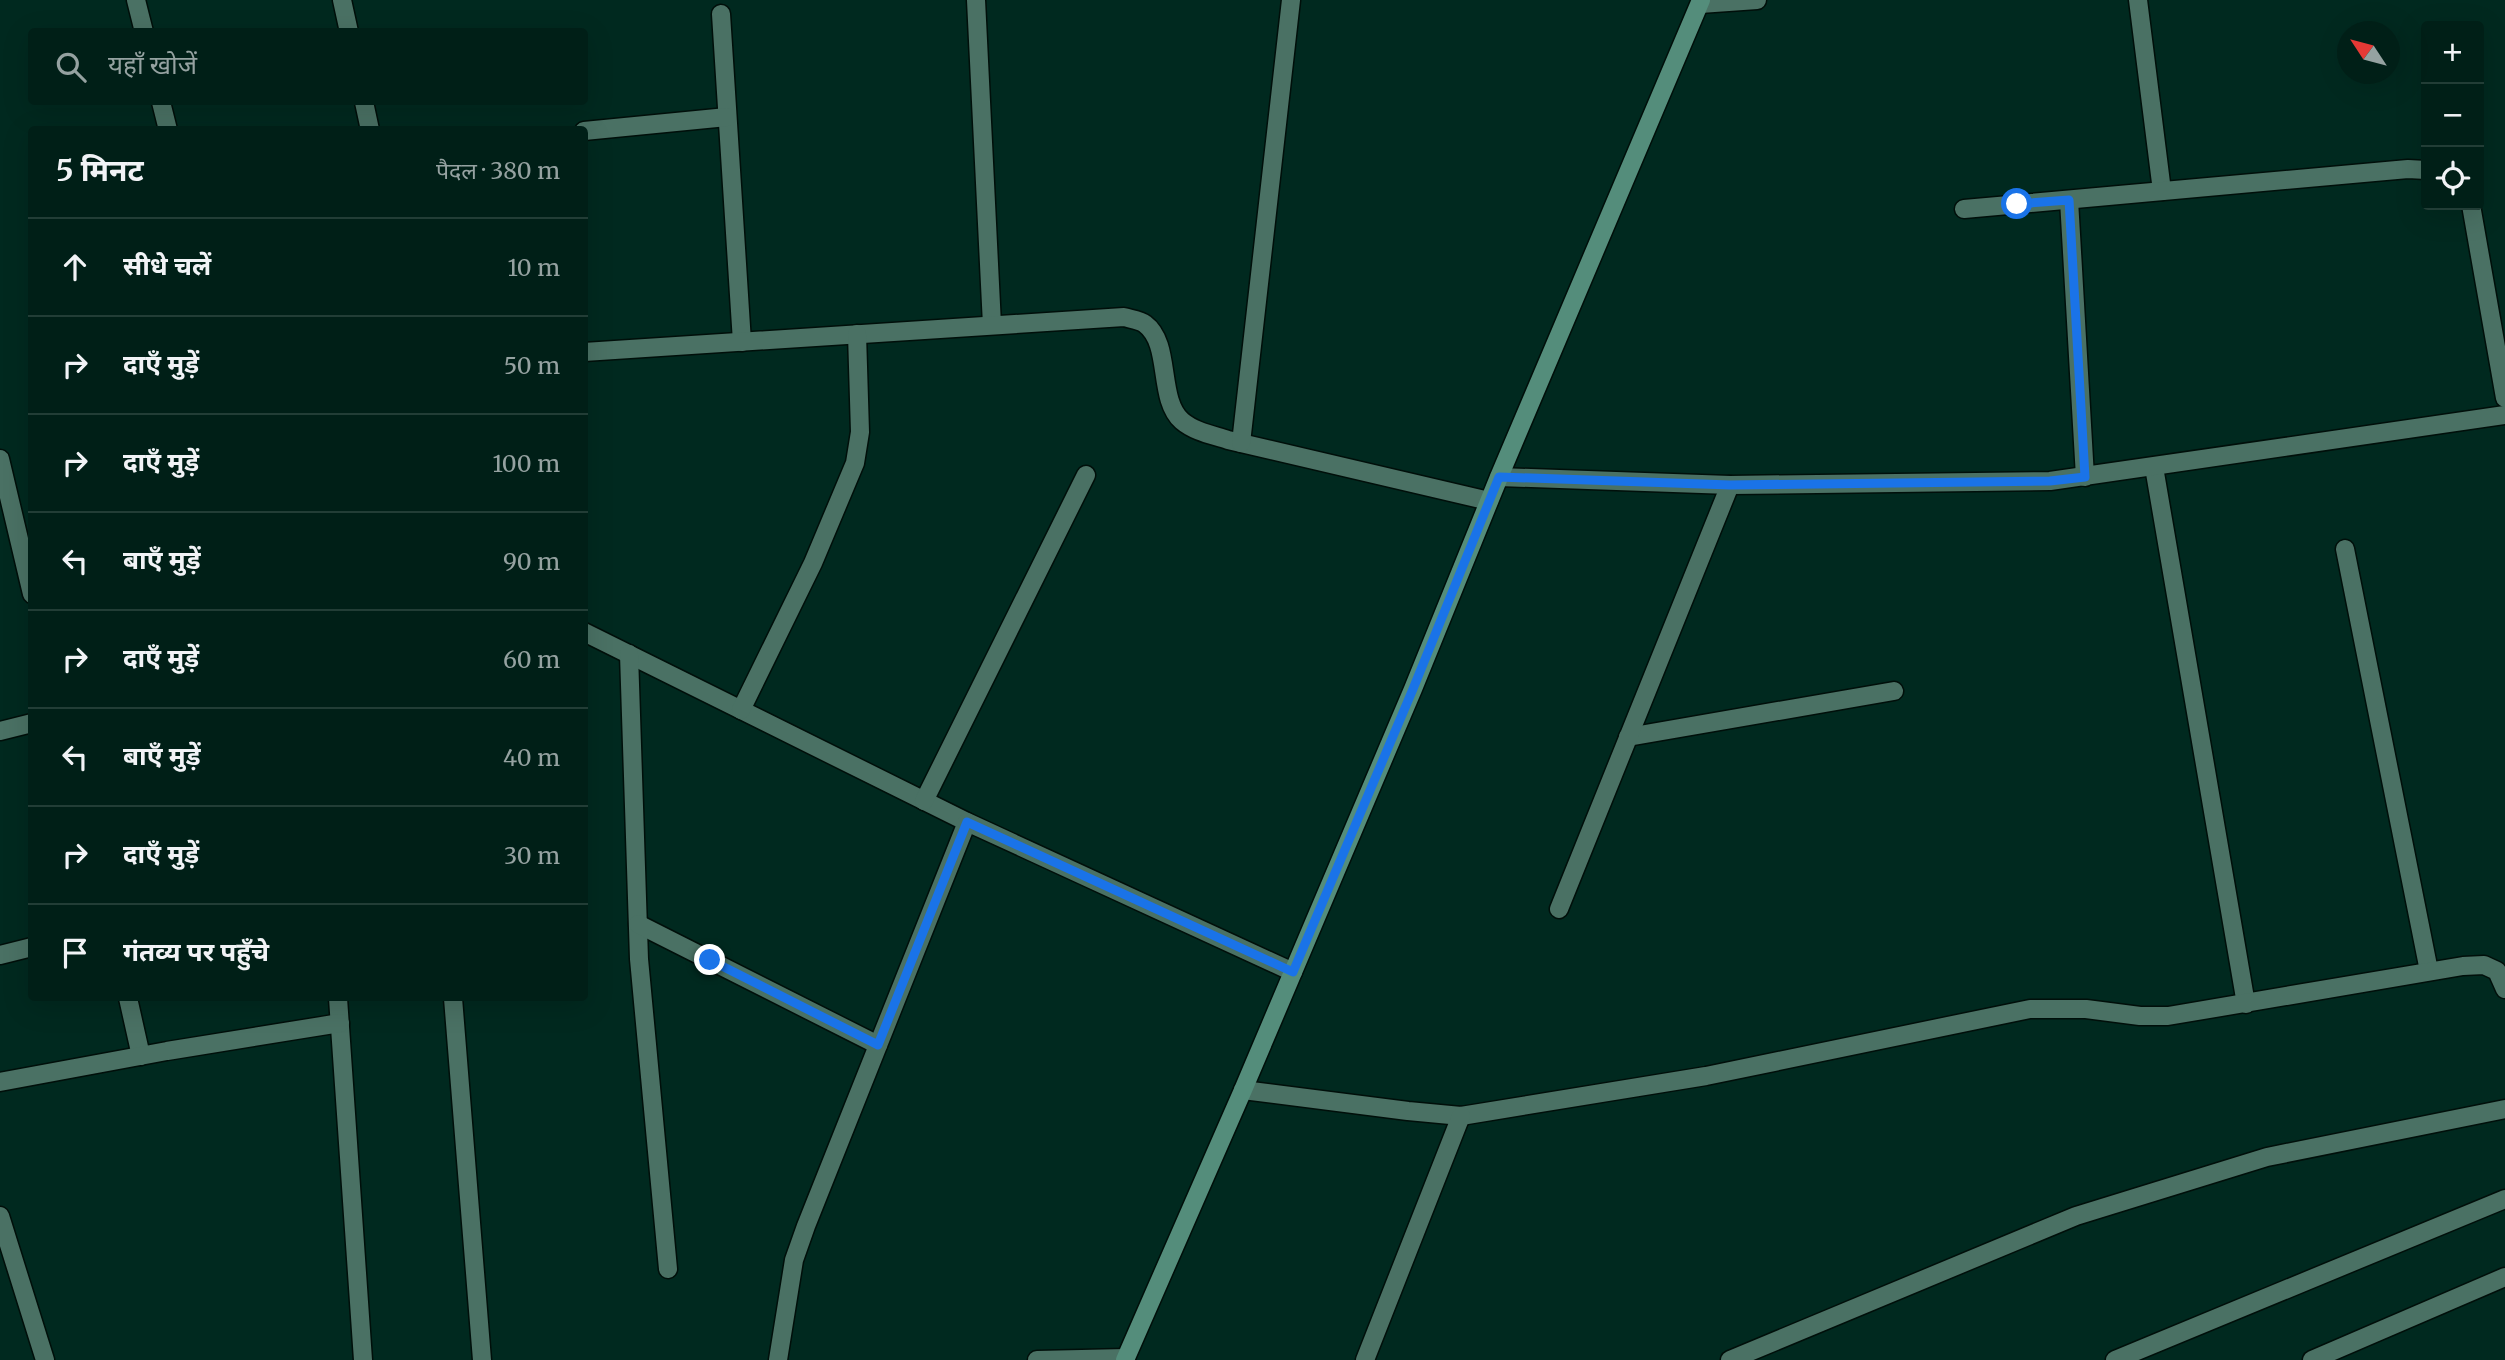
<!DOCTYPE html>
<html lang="hi">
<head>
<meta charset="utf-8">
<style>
  :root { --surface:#001f17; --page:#0a2720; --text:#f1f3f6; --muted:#95a2a1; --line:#223d36 }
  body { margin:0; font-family:Merriweather,"Noto Sans Devanagari",serif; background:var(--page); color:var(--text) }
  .controls { position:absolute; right:21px; top:21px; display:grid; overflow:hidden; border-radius:7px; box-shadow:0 7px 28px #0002 }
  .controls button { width:63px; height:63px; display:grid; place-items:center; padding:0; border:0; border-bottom:2px solid var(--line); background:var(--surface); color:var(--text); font:35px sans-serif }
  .compass { position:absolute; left:2337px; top:21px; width:63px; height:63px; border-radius:50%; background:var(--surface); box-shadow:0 7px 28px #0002; rotate:306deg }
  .stop { position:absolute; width:21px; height:21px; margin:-16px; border:5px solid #1a73e8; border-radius:50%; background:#fff }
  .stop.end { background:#1a73e8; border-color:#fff; box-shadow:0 2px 7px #0008 }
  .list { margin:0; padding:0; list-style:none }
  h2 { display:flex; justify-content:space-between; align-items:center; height:91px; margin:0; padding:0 28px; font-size:30px }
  h2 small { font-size:23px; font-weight:400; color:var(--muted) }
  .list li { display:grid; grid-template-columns:46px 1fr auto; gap:21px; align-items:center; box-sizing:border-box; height:98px; padding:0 28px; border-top:2px solid var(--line) }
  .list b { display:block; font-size:26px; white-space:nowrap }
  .list em { font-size:23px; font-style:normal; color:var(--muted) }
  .icon { flex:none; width:38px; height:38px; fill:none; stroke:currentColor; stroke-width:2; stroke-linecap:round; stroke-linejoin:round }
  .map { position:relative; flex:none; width:2505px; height:1360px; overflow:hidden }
  .search { position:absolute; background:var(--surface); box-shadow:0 7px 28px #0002; left:28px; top:28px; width:560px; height:77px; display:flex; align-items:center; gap:18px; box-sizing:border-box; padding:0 24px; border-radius:7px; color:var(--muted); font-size:26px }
  .panel { position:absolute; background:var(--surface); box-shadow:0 7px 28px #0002; left:28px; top:126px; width:560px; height:875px; border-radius:7px }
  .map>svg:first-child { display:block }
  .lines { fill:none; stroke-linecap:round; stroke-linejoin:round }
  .minor-casing { stroke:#000f0a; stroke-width:21 }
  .tertiary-casing { stroke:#000f0a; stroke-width:21 }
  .secondary-casing { stroke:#000f0a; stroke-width:21 }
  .minor { stroke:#4a7164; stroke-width:18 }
  .tertiary { stroke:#4a7164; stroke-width:18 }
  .secondary { stroke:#548d7b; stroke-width:18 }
  .route { stroke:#1a73e8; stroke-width:9 }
</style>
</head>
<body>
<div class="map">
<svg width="2505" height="1360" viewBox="0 0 2505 1360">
  <rect width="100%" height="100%" fill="#00291f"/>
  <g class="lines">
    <!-- minor casing -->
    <g class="minor-casing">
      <g id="minor">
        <polyline points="136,0 144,32"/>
        <polyline points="342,0 349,32"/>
        <polyline points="976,0 992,325"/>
        <polyline points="2138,0 2162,191"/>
        <polyline points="1700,4 1757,0"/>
        <polyline points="721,14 742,342"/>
        <polyline points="161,102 168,130"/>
        <polyline points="364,102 370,130"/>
        <polyline points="584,131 727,117"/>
        <polyline points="2069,200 2085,477"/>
        <polyline points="2471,205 2505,398"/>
        <polyline points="1964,209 2408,169 2426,170"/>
        <path d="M584 352 1124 317C1130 319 1140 320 1145 324 1172 344 1157 399 1182 421 1195 432 1213 435 1228 440L1489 501"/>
        <polyline points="1241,443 1291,0"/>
        <polyline points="0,459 32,594"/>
        <polyline points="2154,467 2246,1004"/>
        <polyline points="1499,477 1730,485 2050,481 2505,415"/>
        <polyline points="2345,549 2429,971"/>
        <polyline points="584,632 967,822 1293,972"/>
        <polyline points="629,654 639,959 668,1269"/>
        <polyline points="741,710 813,563 855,463 860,432 857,334"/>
        <polyline points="0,731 32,723"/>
        <polyline points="1628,737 1894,691"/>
        <polyline points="924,801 1086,475"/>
        <polyline points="1559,909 1730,485"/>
        <polyline points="638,924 878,1045"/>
        <polyline points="0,955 32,947"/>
        <polyline points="128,998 141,1056"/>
        <polyline points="338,998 363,1360"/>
        <polyline points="453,998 482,1360"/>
        <polyline points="0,1082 167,1051 340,1023"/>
        <polyline points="1243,1090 1408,1111 1461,1116 1706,1076 2030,1009 2086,1009 2140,1016 2168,1016 2463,966 2484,965 2497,971 2505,989"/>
        <polyline points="0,1216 45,1360"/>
        <polyline points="778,1360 794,1260 806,1226 967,822"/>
        <polyline points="1037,1360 1126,1358"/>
        <polyline points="1365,1360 1461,1116"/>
        <polyline points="1730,1360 2076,1216 2267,1157 2505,1109"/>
      </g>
    </g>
    <!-- tertiary casing -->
    <g class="tertiary-casing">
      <g id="tertiary">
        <polyline points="2115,1360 2505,1199"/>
        <polyline points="2312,1360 2505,1277"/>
      </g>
    </g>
    <!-- secondary casing -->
    <g class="secondary-casing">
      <polyline id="secondary" points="1125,1360 1243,1090 1413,689 1499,477 1701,0"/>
    </g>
    <!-- minor -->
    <use href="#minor" class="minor"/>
    <!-- tertiary -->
    <use href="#tertiary" class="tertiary"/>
    <!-- secondary -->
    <use href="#secondary" class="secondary"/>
  </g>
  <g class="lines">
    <!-- route -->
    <polyline class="route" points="710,960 878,1045 967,822 1293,972 1413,689 1499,477 1730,485 2050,481 2085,477 2069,200 2017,204"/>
  </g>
</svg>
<div class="controls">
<button>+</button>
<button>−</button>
<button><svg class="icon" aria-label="locate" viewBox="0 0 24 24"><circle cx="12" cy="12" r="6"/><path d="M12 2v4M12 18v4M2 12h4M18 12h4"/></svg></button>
</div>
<svg class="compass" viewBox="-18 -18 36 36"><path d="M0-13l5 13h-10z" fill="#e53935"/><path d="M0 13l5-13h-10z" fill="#95a2a1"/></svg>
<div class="stop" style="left:2017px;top:204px"></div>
<div class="stop end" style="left:710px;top:960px"></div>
<div class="search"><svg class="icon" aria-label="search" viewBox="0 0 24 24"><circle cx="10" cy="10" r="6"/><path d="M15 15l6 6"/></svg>यहाँ खोजें</div>
<section class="panel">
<h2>5 मिनट<small>पैदल · 380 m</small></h2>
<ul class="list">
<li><svg class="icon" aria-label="ahead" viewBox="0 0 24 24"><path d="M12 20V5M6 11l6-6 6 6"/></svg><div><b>सीधे चलें</b></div><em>10 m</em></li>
<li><svg class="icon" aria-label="right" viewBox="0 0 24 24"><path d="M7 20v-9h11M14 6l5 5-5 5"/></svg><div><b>दाएँ मुड़ें</b></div><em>50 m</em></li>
<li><svg class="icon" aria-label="right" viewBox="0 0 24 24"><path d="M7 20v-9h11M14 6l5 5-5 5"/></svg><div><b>दाएँ मुड़ें</b></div><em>100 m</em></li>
<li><svg class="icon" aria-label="left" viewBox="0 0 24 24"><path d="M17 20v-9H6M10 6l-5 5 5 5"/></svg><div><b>बाएँ मुड़ें</b></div><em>90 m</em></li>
<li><svg class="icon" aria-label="right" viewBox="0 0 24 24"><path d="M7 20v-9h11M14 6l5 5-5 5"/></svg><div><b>दाएँ मुड़ें</b></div><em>60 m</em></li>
<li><svg class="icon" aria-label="left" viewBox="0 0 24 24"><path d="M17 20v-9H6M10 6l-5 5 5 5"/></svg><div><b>बाएँ मुड़ें</b></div><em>40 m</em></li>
<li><svg class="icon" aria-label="right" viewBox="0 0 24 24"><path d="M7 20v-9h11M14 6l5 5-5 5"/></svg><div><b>दाएँ मुड़ें</b></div><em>30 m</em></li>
<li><svg class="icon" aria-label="arrive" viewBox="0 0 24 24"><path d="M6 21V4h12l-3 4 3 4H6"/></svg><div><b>गंतव्य पर पहुँचे</b></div></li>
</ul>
</section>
</div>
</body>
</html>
